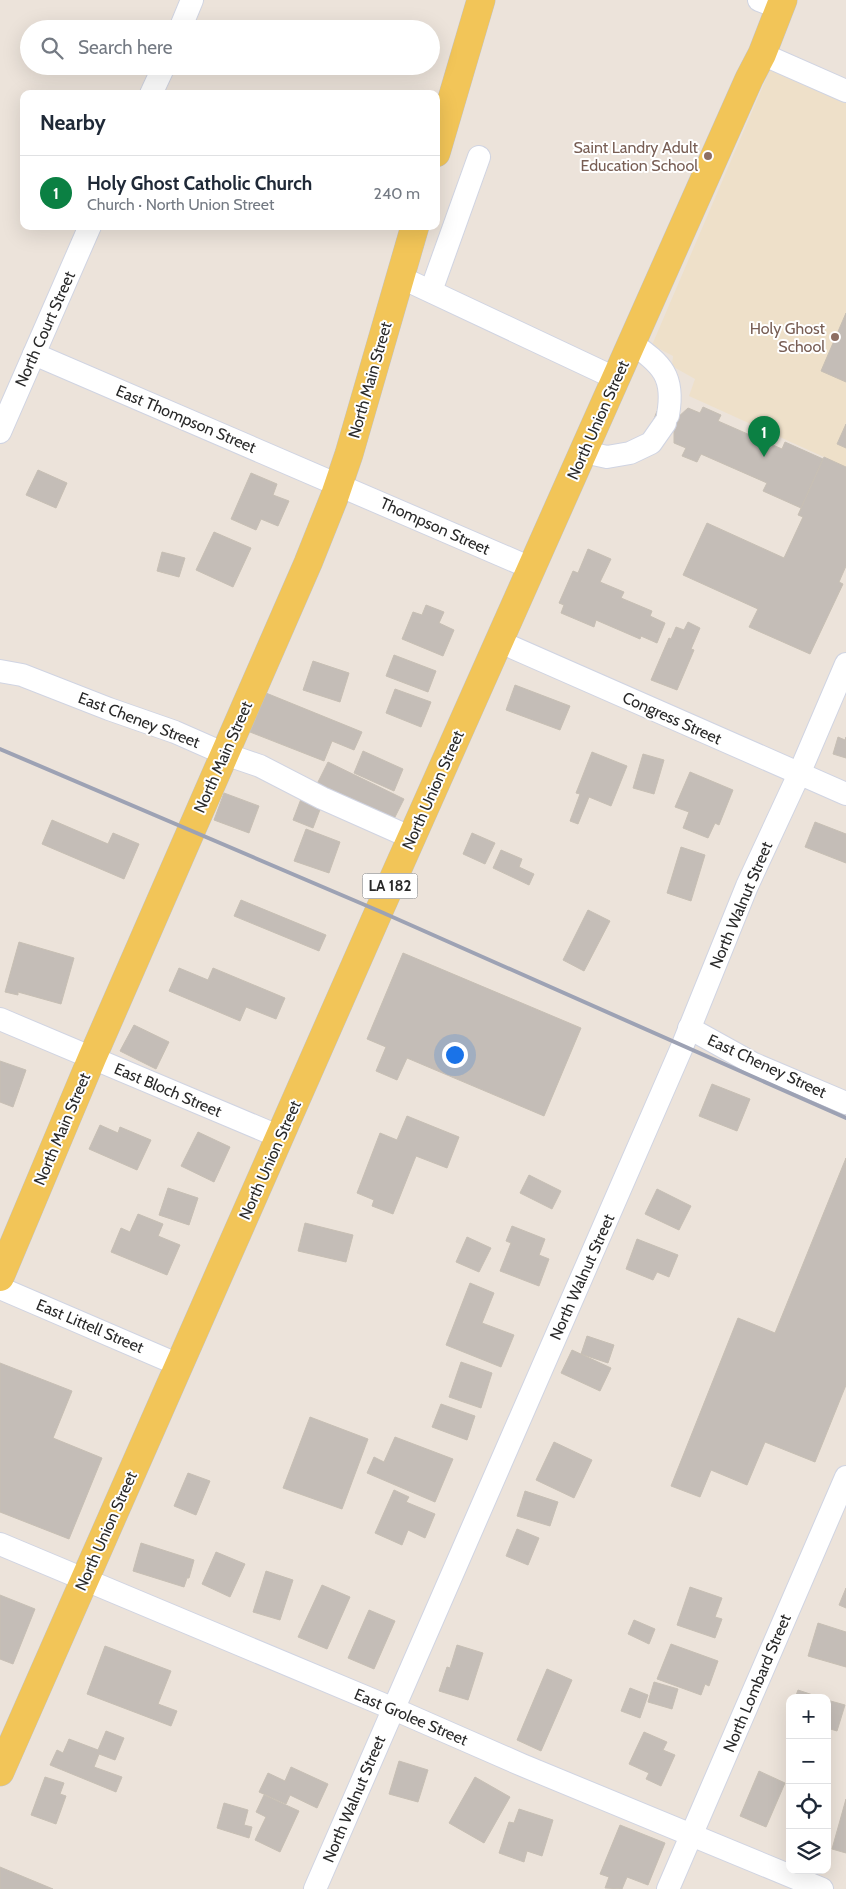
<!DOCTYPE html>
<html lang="en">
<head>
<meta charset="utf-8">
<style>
  :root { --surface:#fff; --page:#f2f2f3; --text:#1f2937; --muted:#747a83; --line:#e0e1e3; --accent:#0b8043 }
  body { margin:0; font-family:Cabin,sans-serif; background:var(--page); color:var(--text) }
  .controls { position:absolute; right:15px; bottom:15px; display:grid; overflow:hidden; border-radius:10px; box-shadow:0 5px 20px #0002 }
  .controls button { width:45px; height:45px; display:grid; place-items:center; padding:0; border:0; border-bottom:1px solid var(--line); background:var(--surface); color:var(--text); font:25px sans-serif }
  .you { position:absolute; left:454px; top:1054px; width:18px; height:18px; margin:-12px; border:4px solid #fff; border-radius:50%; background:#1a73e8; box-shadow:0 0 0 8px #1a73e833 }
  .badge { display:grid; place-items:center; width:32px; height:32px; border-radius:50%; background:var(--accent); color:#fff; font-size:16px; font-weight:700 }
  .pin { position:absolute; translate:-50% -41px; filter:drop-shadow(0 1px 2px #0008) }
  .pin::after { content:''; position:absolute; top:26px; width:18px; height:15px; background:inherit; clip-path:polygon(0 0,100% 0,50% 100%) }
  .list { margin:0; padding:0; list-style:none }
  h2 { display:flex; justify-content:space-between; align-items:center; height:65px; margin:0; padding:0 20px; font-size:21px }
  h2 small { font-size:16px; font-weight:400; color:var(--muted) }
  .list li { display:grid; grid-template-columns:32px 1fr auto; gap:15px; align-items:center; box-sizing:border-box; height:75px; padding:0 20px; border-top:1px solid var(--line) }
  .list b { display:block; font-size:19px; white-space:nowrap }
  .list p { margin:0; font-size:16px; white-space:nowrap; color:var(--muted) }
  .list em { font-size:16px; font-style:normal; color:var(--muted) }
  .icon { flex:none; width:28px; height:28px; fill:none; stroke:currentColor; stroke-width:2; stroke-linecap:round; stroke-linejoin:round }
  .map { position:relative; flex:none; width:846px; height:1889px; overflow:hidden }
  .search { position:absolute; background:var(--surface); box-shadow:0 5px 20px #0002; left:20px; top:20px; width:420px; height:55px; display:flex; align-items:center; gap:12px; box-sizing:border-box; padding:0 18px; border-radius:28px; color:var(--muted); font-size:19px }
  .panel { position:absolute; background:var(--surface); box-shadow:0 5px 20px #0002; left:20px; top:90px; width:420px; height:140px; border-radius:10px }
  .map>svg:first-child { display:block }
  .education { fill:#eee0c9 }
  .building { fill:#c4bdb7; stroke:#c7bfb4 }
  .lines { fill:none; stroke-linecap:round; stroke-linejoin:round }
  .minor-casing { stroke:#d0d4e2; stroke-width:24 }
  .major-casing { stroke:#c3c3c3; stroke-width:29 }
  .minor { stroke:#fff; stroke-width:22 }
  .major { stroke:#f2c558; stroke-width:28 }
  .rail { stroke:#9da2b4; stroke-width:4 }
  .education-dot { fill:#8d6e63; stroke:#fff; stroke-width:2 }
  .labels { text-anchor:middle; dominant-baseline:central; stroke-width:4; stroke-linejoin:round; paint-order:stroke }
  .shield { fill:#fff; stroke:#696969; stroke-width:1 }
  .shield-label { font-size:15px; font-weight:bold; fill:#292929 }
  .education-label { font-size:16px; fill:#785e54; stroke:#fff; text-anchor:end }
  .street-label { font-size:16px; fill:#292929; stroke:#fff }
</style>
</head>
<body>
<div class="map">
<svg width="846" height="1889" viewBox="0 0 846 1889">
  <rect width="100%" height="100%" fill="#ece3da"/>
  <!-- education -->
  <polygon class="education" points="772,65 846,100 846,467 689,396 695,379 672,366 673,356 652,345"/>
  <!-- building -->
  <g class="building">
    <polygon points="846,313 846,382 821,371"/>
    <polygon points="703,407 721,415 718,421 782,449 785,442 823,459 801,508 763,491 767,483 701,454 697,462 682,456 686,448 674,443 674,426 654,419 657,411 677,418 688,408 700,413"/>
    <polygon points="846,424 846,448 837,444"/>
    <polygon points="824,457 846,467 846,566 839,582 843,584 810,654 749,627 758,609 683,575 707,523 784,558 803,517 798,515"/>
    <polygon points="38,470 67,483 56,508 26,495"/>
    <polygon points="251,473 277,484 273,495 289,501 278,526 261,519 256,530 231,519"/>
    <polygon points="214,532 251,548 233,587 196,570"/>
    <polygon points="588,549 611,559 600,582 624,592 621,598 652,611 650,616 665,623 657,643 641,636 640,639 596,620 594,627 561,613 564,605 559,603 573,571 578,573"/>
    <polygon points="162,552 185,558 179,577 157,571"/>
    <polygon points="426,605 444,612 439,623 454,630 443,656 402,639 413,612 422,615"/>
    <polygon points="688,622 700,628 691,649 694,650 677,690 651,680 669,638 671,639 676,627 684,630"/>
    <polygon points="394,655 436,671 428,692 386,676"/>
    <polygon points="313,661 349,673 340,702 303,690"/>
    <polygon points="515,685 570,706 560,730 506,710"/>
    <polygon points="395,689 431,702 421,727 386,713"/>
    <polygon points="266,693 362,732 354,750 332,741 324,761 250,732"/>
    <polygon points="838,737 845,740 846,737 846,758 833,754"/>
    <polygon points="363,751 403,769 394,791 354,773"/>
    <polygon points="592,752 627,766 611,806 589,797 578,824 570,821 580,794 576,793"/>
    <polygon points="643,754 664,760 654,794 633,788"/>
    <polygon points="328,762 404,799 391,825 315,788"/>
    <polygon points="690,772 733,790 719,825 715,823 708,838 683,828 689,812 675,807"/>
    <polygon points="224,793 259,806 249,833 214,820"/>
    <polygon points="301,799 321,807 313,828 293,820"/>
    <polygon points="52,820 108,844 113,833 139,844 124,879 42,844"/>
    <polygon points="815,822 846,834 846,863 805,847"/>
    <polygon points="306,829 340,842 329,873 294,861"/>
    <polygon points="472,833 495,843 485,864 463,854"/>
    <polygon points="681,847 705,855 691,901 667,893"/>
    <polygon points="501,850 522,859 519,867 534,874 529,885 493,868"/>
    <polygon points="241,900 326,935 319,951 234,916"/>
    <polygon points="588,910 610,921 584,971 563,960"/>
    <polygon points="19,942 74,958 61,1004 18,992 18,995 5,992"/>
    <polygon points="403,953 581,1028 544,1116 407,1058 397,1080 376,1071 386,1047 367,1039"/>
    <polygon points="179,968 208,980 213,968 285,998 276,1019 246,1007 240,1021 169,991"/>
    <polygon points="134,1025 169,1042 156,1069 120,1051"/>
    <polygon points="0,1061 26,1070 13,1107 0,1102"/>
    <polygon points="712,1084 750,1099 737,1131 699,1116"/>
    <polygon points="407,1116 459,1137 447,1168 416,1156 393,1214 372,1206 374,1200 357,1193 380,1133 397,1140"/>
    <polygon points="100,1125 118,1133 120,1127 151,1140 137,1170 89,1149"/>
    <polygon points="198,1132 230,1147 214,1182 181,1166"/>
    <polygon points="846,1158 846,1385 815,1462 765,1442 747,1485 711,1470 700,1497 671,1486 738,1318 775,1333"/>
    <polygon points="529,1175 561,1191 552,1209 520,1193"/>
    <polygon points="168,1188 198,1198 189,1225 159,1215"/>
    <polygon points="657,1189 691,1206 679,1230 645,1214"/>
    <polygon points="138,1214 163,1224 158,1236 180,1245 167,1275 111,1252 121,1228 130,1232"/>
    <polygon points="305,1223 353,1235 346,1262 298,1251"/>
    <polygon points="512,1226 545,1239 539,1255 549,1259 539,1286 500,1271 511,1243 506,1241"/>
    <polygon points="467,1237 491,1248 479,1272 456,1262"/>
    <polygon points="637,1239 678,1255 669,1277 657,1272 653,1280 626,1269"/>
    <polygon points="470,1283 494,1293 482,1323 514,1335 501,1367 446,1345"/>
    <polygon points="587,1336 614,1345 608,1363 581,1354"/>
    <polygon points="572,1350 611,1368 600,1391 561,1373"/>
    <polygon points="461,1362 492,1373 481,1408 449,1397"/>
    <polygon points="0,1363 72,1391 53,1438 102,1458 69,1539 0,1512"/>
    <polygon points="441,1404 475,1416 467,1440 432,1427"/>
    <polygon points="310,1417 368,1439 342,1509 283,1488"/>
    <polygon points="395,1437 453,1459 435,1502 367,1473 374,1457 384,1462"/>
    <polygon points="554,1442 592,1460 574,1498 536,1480"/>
    <polygon points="188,1473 210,1481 196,1515 174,1506"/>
    <polygon points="394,1490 409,1497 406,1502 435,1514 425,1538 408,1530 402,1545 375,1533"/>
    <polygon points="525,1491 558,1502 550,1526 517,1516"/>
    <polygon points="517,1529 539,1538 528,1565 506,1556"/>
    <polygon points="141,1543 194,1560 189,1578 187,1578 184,1587 133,1571"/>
    <polygon points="216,1552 245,1564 230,1597 202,1584"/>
    <polygon points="266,1571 293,1580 280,1620 253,1612"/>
    <polygon points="322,1585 350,1597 327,1649 298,1637"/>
    <polygon points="690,1587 722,1598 715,1617 722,1619 715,1638 677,1625"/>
    <polygon points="846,1588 846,1608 839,1605"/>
    <polygon points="0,1595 35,1609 13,1664 0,1659"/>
    <polygon points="369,1610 395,1621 374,1669 348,1658"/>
    <polygon points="634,1620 655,1629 649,1644 628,1634"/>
    <polygon points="818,1623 846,1632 846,1667 808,1656"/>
    <polygon points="671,1644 718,1661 709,1686 705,1684 701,1695 657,1679"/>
    <polygon points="457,1645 483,1653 468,1700 439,1691 447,1667 450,1668"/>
    <polygon points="105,1646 171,1671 158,1704 177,1711 171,1726 87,1694"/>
    <polygon points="547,1669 572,1680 541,1751 517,1740"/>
    <polygon points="654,1682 678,1689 672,1709 648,1702"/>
    <polygon points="630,1688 648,1695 640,1718 621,1711"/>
    <polygon points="798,1690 822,1698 795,1698"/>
    <polygon points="827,1700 845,1705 837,1731 827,1728"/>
    <polygon points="106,1731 124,1738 115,1760 99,1754 94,1767 122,1777 116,1792 50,1765 57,1750 63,1753 69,1739 98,1750"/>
    <polygon points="644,1732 667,1742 663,1750 675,1755 661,1786 646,1779 649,1773 629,1764"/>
    <polygon points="399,1761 428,1770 418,1802 389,1794"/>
    <polygon points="291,1767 328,1784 317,1808 290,1795 286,1804 259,1792 268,1773 285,1781"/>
    <polygon points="759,1771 785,1783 766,1827 740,1816"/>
    <polygon points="45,1777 64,1783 60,1794 66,1796 56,1824 31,1815"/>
    <polygon points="475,1777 510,1797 484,1843 449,1823"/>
    <polygon points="264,1795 299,1811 280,1852 255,1840 266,1817 256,1812"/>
    <polygon points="846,1799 846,1853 832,1849"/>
    <polygon points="224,1803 248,1810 244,1825 252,1827 249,1838 217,1828"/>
    <polygon points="519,1809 553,1820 542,1856 527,1851 524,1862 499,1853 509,1822 514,1823"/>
    <polygon points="620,1825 665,1843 648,1885 627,1877 622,1889 605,1888 609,1877 600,1874"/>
    <polygon points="0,1867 53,1889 0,1889"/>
  </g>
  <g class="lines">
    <!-- minor casing -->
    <g class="minor-casing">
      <g id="minor">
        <polyline points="759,0 780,8"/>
        <polyline points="180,29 192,0"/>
        <polyline points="762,54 846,91"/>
        <polyline points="151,94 164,66"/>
        <polyline points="400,277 617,379"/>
        <polyline points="431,291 479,157"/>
        <path d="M632 343C662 365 675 376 668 415"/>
        <polyline points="34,354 531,568"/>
        <polyline points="0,432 90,226"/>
        <polyline points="584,452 607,457 630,453 651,443 665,423"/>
        <polyline points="498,641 846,794"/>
        <polyline points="0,671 22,675 109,709 175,732 225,754 260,766 322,798 412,838"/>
        <polyline points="0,1019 280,1137"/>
        <polyline points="689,1028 754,1064 846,1103"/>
        <polyline points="0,1288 179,1365"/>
        <polyline points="0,1544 394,1709 522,1765 822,1889"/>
        <polyline points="315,1889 682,1047 747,886 799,774 846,664"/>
        <polyline points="668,1889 846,1477"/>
      </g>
    </g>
    <!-- major casing -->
    <g class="major-casing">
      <g id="major">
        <polyline points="436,153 481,0"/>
        <polyline points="0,1277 92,1058 308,563 334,498 349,454 415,226"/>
        <polyline points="0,1772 379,911 749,79 762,54 783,0"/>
      </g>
    </g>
    <!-- minor -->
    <use href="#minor" class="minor"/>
    <!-- major -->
    <use href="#major" class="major"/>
    <!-- rail -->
    <polyline class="rail" points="0,749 379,911 846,1118"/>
  </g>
  <!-- markers -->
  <g class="education-dot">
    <circle cx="708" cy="156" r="5"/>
    <circle cx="835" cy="337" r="5"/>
  </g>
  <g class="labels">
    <!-- shield labels -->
    <rect class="shield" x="362.5" y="873.5" width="55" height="25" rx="4"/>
    <g class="shield-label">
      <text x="390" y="886">LA 182</text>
    </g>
    <!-- education labels -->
    <g class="education-label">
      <text x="698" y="147">Saint Landry Adult<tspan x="698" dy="18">Education School</tspan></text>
      <text x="825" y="328">Holy Ghost<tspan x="825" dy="18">School</tspan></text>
    </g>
    <!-- street labels -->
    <g class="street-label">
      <text transform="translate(45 329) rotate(-66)">North Court Street</text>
      <text transform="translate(370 380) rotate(-74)">North Main Street</text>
      <text transform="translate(186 419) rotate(23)">East Thompson Street</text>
      <text transform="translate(598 420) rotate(-66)">North Union Street</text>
      <text transform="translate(435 526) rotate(24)">Thompson Street</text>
      <text transform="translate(672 718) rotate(24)">Congress Street</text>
      <text transform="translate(139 720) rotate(21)">East Cheney Street</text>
      <text transform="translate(223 757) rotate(-66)">North Main Street</text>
      <text transform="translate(433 790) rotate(-66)">North Union Street</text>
      <text transform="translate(741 905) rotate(-67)">North Walnut Street</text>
      <text transform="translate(767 1066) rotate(25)">East Cheney Street</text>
      <text transform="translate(168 1090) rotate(23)">East Bloch Street</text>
      <text transform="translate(62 1129) rotate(-67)">North Main Street</text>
      <text transform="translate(270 1160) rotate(-66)">North Union Street</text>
      <text transform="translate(582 1277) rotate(-66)">North Walnut Street</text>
      <text transform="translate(90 1326) rotate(23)">East Littell Street</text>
      <text transform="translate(106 1531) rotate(-66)">North Union Street</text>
      <text transform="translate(757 1683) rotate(-67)">North Lombard Street</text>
      <text transform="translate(411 1717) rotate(23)">East Grolee Street</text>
      <text transform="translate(354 1799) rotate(-67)">North Walnut Street</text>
    </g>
  </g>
</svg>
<div class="controls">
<button>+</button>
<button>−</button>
<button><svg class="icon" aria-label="locate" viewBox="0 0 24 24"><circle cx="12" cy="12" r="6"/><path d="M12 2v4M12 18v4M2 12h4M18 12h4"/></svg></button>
<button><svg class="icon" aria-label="layers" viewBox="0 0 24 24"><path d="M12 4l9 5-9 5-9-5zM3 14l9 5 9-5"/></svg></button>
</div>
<div class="you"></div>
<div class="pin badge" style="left:764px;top:457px">1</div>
<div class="search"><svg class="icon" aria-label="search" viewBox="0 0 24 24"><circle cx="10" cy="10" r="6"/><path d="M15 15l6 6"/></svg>Search here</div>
<section class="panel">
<h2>Nearby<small></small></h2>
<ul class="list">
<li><span class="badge">1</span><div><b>Holy Ghost Catholic Church</b><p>Church · North Union Street</p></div><em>240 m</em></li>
</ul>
</section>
</div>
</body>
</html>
